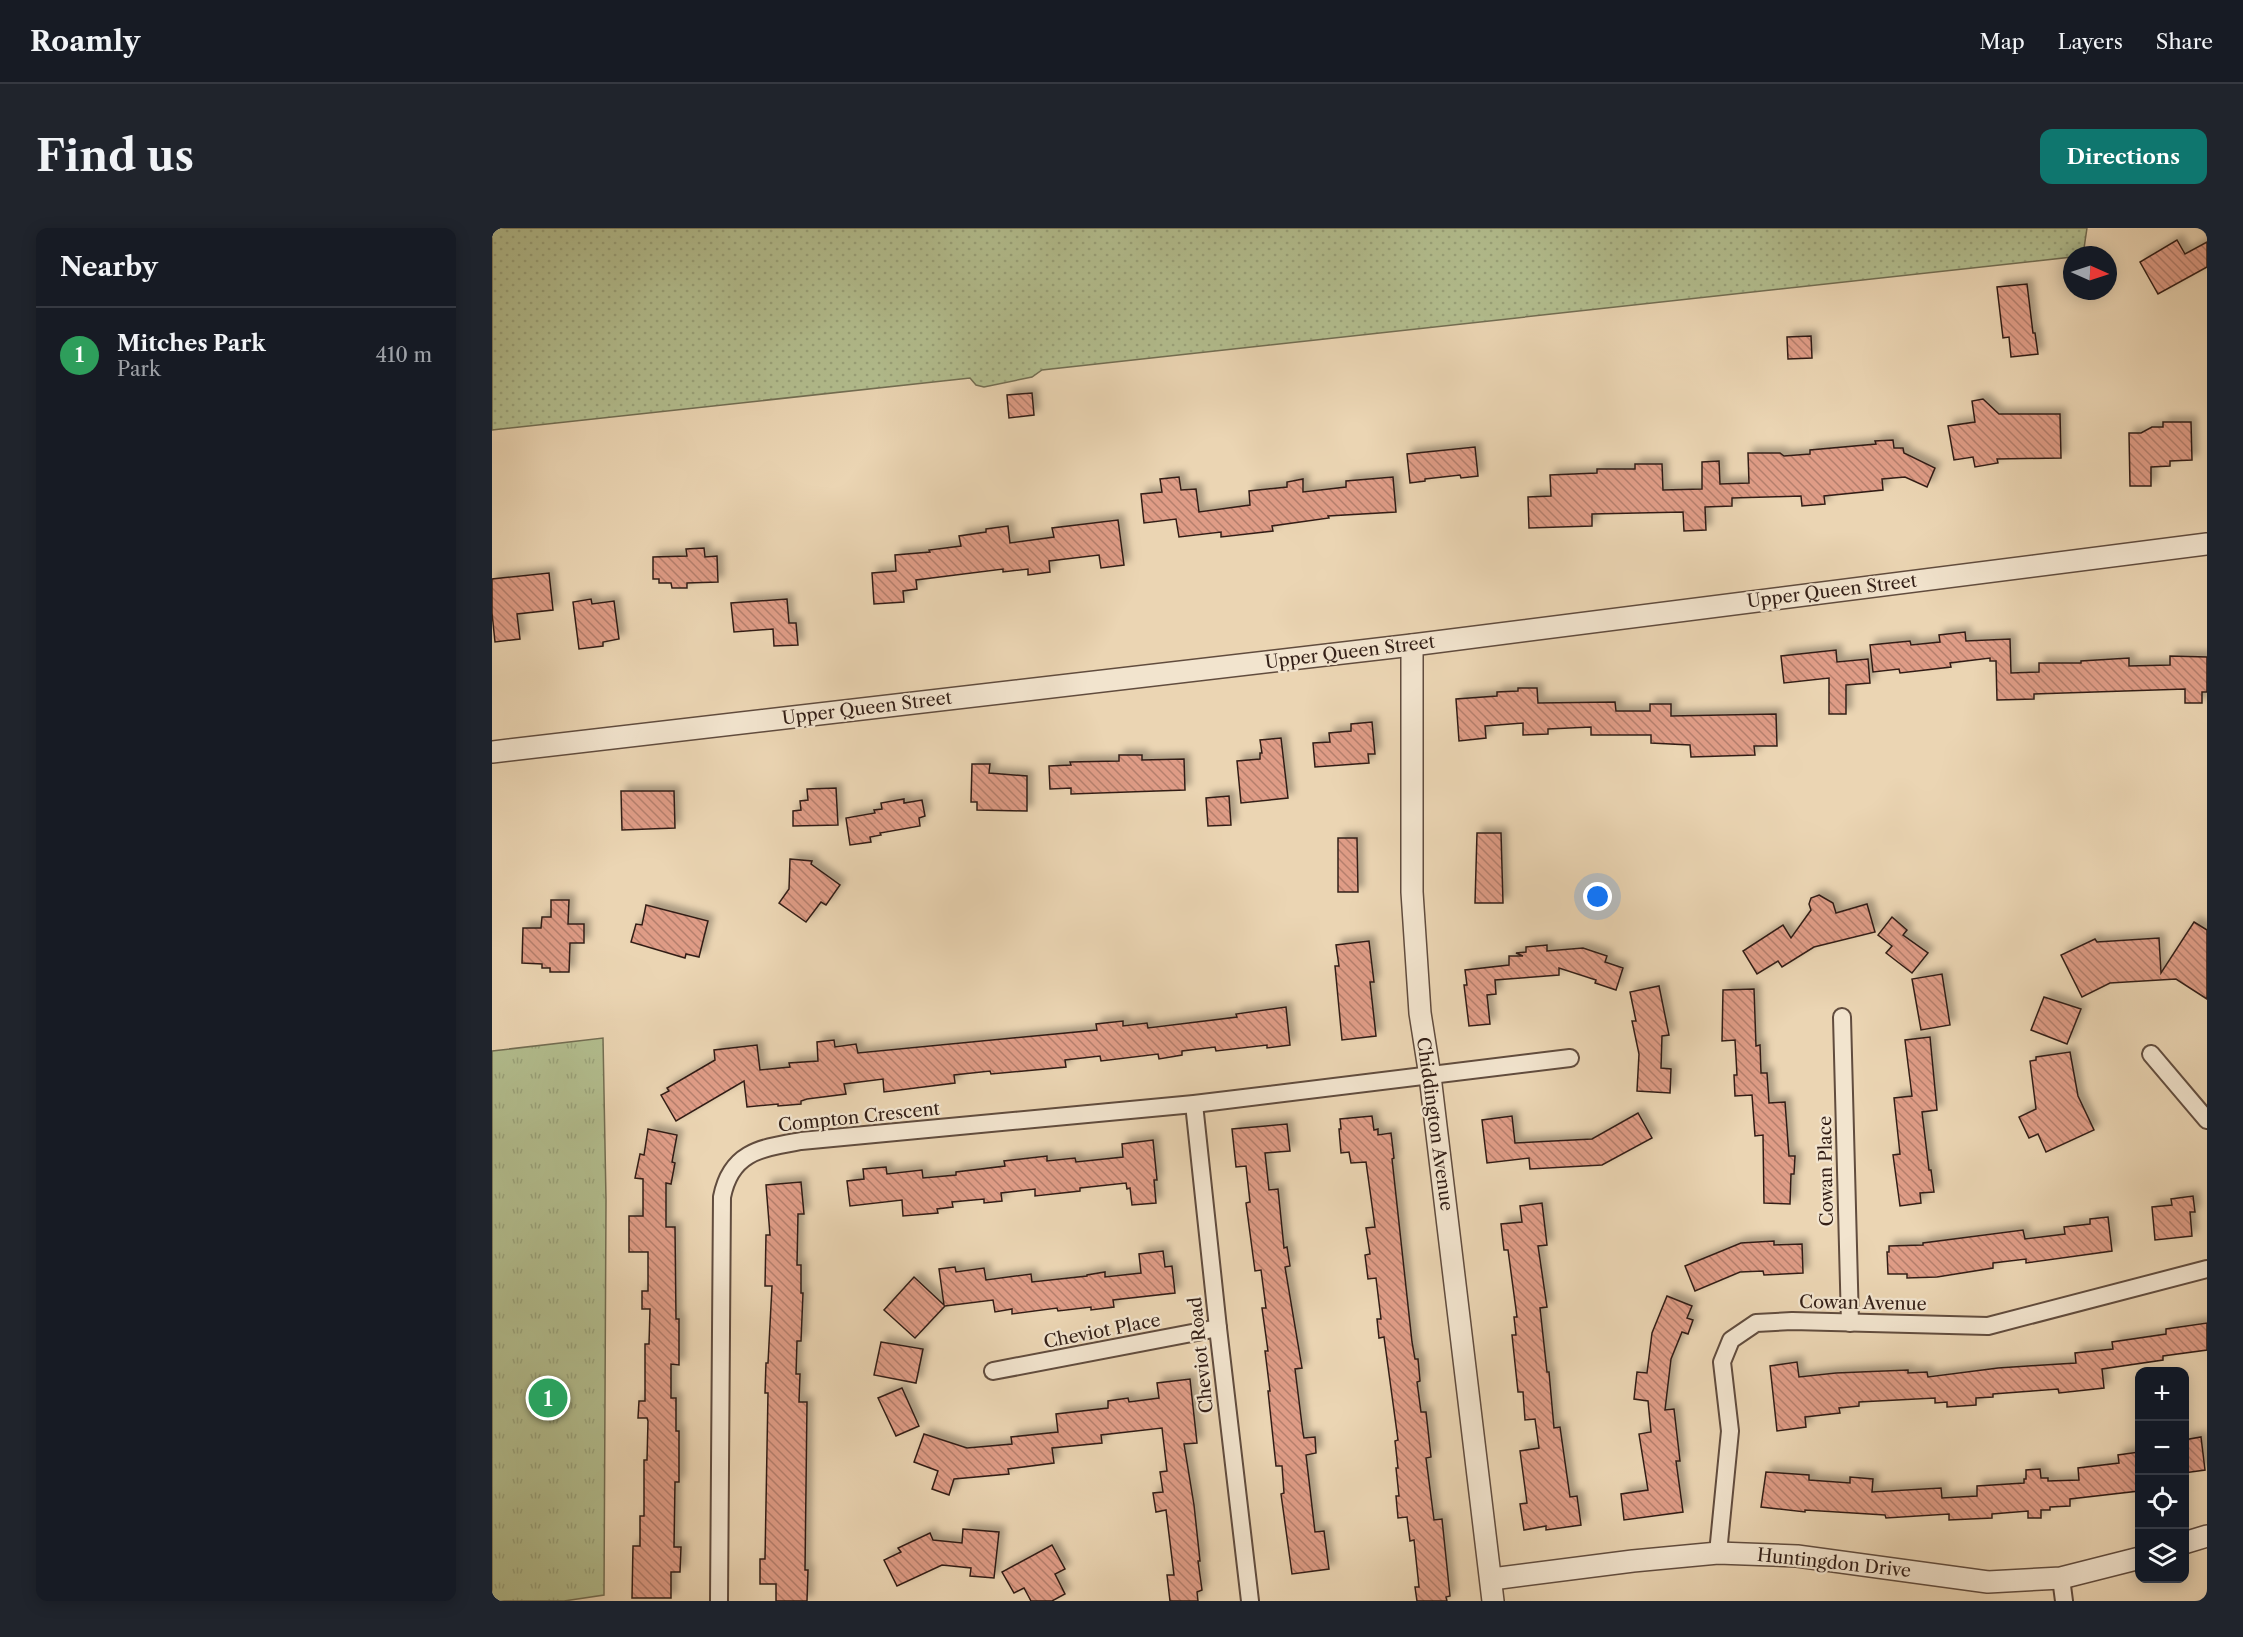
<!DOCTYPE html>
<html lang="en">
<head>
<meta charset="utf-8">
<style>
  :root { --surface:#171b24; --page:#20242c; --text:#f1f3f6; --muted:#9ea1a6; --line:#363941; --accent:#0f766e }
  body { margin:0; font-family:"Libre Caslon Text",serif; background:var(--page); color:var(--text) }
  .controls { position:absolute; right:18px; bottom:18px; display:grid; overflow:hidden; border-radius:12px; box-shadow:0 3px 15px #0003 }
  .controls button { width:54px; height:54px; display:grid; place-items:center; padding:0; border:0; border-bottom:2px solid var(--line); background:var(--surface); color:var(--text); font:30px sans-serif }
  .compass { position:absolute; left:1571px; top:18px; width:54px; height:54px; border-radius:50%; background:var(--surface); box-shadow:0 3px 15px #0003; rotate:93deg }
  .you { position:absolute; left:1106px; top:669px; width:21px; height:21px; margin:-15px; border:4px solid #fff; border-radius:50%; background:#1a73e8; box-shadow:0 0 0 9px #1a73e833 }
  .badge { display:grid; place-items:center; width:39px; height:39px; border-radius:50%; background:var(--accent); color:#fff; font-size:20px; font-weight:700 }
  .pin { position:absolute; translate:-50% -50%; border:3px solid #fff; box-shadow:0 2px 6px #0006 }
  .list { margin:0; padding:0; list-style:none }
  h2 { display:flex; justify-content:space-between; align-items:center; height:78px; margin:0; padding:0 24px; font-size:26px }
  h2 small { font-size:20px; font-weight:400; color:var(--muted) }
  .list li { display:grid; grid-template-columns:39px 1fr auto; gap:18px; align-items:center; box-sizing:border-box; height:96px; padding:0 24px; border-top:2px solid var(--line) }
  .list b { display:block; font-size:22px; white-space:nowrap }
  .list p { margin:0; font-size:20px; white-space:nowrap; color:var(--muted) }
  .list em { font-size:20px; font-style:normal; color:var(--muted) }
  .icon { flex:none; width:33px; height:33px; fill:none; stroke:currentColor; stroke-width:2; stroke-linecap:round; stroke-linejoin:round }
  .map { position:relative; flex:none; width:1715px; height:1373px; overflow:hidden; border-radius:12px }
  header { display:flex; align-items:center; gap:36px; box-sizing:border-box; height:84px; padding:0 30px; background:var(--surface); border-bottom:2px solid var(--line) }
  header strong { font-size:28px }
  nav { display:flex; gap:33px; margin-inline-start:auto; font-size:21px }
  .intro { display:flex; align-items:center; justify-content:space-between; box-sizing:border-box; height:144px; padding:0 36px }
  h1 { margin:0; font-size:42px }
  .button { padding:15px 27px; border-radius:12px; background:var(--accent); color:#fff; font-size:21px; font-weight:700 }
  main { display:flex; gap:36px; padding:0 36px }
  aside { flex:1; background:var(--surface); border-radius:12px; box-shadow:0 3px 15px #0003 }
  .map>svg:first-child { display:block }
  .grass { fill:url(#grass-dots); stroke:#736e53; stroke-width:1.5 }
  .park { fill:url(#park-tufts); stroke:#736e53; stroke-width:1.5 }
  .building { fill:url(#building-back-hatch); stroke:#331f17; stroke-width:1.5; filter:url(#shadow) }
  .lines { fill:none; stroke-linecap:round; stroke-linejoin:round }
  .minor-casing { stroke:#614c3e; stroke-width:20 }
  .tertiary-casing { stroke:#614c3e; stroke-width:24 }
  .minor { stroke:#f2e4ce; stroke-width:16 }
  .tertiary { stroke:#f2e4ce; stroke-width:21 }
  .labels { text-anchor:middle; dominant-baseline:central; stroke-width:4.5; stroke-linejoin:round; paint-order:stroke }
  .street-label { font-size:18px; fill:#331f17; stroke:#f2e4ce }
</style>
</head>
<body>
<header>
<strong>Roamly</strong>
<nav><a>Map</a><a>Layers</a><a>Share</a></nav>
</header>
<div class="intro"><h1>Find us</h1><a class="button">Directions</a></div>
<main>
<aside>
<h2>Nearby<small></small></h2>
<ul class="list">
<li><span class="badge" style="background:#2e9e5b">1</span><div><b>Mitches Park</b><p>Park</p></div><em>410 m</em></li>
</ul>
</aside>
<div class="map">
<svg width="1715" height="1373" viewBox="0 0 1715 1373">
  <defs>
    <pattern id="grass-dots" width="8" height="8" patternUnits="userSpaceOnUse" patternTransform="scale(1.5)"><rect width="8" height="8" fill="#b3be8f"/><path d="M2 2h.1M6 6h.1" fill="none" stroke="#9aa37b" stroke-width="1.8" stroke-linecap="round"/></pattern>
    <pattern id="park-tufts" width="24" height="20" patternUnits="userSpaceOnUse" patternTransform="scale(1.5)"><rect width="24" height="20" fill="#b3be8f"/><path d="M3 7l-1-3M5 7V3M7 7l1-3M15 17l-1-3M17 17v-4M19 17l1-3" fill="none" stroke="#9aa37b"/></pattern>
    <pattern id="building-back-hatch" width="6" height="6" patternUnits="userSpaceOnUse" patternTransform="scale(1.5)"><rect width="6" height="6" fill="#df9c86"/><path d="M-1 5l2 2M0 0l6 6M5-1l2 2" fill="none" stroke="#b57f6d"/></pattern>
    <filter id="shadow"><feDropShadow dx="5.5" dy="-5.5" stdDeviation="3" flood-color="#0004"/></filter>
  </defs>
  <rect width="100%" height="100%" fill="#ebd5b3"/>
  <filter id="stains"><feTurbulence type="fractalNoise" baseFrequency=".00333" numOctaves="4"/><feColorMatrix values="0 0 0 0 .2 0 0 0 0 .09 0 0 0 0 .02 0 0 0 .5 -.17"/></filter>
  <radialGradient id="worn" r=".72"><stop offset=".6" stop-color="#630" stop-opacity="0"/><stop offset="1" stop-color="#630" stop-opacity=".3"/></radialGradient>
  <!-- grass -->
  <polygon class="grass" points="0,0 1595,0 1591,27 1580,27 1580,29 550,142 540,149 492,159 484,157 478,150 0,202"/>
  <!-- park -->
  <polygon class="park" points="111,810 114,972 112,1367 72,1373 0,1373 0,823"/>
  <!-- building -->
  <g class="building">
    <polygon points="1685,12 1693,26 1715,14 1715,39 1666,66 1648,34"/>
    <polygon points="1535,56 1541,105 1543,105 1546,126 1519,129 1517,109 1511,110 1505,59"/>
    <polygon points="1319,108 1320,130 1296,131 1295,109"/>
    <polygon points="540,165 542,187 517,190 515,167"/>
    <polygon points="1491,171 1507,186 1568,186 1569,230 1505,231 1506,235 1483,239 1481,229 1462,232 1456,198 1483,194 1480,173"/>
    <polygon points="1671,194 1699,194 1700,232 1678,233 1678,238 1659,239 1659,258 1638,258 1637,205 1649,205 1660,199 1671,199"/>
    <polygon points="1401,212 1402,220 1411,220 1412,225 1443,240 1435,259 1413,249 1390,251 1391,262 1332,268 1333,276 1310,278 1309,268 1240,270 1240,278 1213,279 1214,302 1192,303 1191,284 1100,286 1100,298 1037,300 1036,269 1059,268 1058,247 1105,245 1105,241 1143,241 1143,236 1170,236 1171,262 1210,261 1210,234 1227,233 1228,256 1257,255 1256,225 1288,225 1292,228 1318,226 1318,222 1384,216 1383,213"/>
    <polygon points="983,219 986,248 969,250 968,247 933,251 933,253 918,255 915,226"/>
    <polygon points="687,249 689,262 704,261 707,284 758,277 757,263 795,259 795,254 811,251 811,264 854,259 854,253 901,249 904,284 836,288 837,290 780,298 781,303 729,309 729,304 687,309 684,291 652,295 649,266 670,264 668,251"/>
    <polygon points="626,292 632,337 609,340 607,327 557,333 558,344 536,347 536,341 511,344 511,341 424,352 425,361 411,363 412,374 382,376 380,345 404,343 403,327 438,324 437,322 469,318 467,308 494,304 494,301 516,298 518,315 562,309 560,300"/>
    <polygon points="212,320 213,329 225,328 226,354 195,355 195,360 180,360 179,355 167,355 167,351 161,351 161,329 195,328 194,321"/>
    <polygon points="57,345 61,382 25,386 28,411 3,414 0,385 0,351"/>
    <polygon points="99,371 100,376 122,373 127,411 111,414 111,418 87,421 81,374"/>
    <polygon points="295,371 297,395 304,395 306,417 282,418 281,401 242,404 239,375"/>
    <polygon points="1473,404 1474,413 1518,411 1519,445 1547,444 1547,435 1589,435 1589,433 1637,430 1637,438 1678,437 1678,428 1715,429 1715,464 1710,464 1710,475 1693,475 1693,461 1542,466 1542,471 1505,472 1504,433 1498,433 1498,430 1458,435 1459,439 1408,445 1407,441 1381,444 1378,417 1418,413 1419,417 1448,414 1447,407"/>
    <polygon points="1344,422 1345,434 1376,431 1378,455 1354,457 1354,486 1337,486 1337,450 1292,455 1289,428"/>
    <polygon points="1026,460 1045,460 1046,475 1123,474 1124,483 1158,483 1158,476 1179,476 1179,488 1284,486 1285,518 1262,518 1263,527 1199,529 1198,517 1159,515 1159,507 1099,507 1099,499 1056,501 1056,506 1031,507 1031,495 993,498 994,510 967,513 964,471 1005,468 1005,464 1026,463"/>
    <polygon points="880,494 883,526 876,526 877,535 823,539 821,515 838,514 837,505 859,503 859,496"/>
    <polygon points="789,510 796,570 749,575 745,533 768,531 768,525 770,525 768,512"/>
    <polygon points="627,527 650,527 650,532 692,531 693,562 579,566 579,560 558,561 557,538 579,537 578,534 627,533"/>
    <polygon points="480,536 498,536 497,545 535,548 535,583 485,582 485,574 479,574"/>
    <polygon points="344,560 346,597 301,598 301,583 309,582 308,573 316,572 315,561"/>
    <polygon points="129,563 182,563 183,600 130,602"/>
    <polygon points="737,568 739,597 716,598 714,570"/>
    <polygon points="412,571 412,575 430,572 433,588 427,590 428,598 388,605 389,607 378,609 379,614 358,617 354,590 383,585 382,582 390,581 389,575"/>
    <polygon points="985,605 1009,605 1011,675 983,675"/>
    <polygon points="846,610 865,610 866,664 846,664"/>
    <polygon points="298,631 320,633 319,636 348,657 334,677 329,674 314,694 287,675 297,661"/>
    <polygon points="1327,667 1341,675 1344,685 1375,676 1383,704 1322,719 1290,739 1286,733 1265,746 1251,723 1291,697 1299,710 1319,682 1317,676 1319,670"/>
    <polygon points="59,672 77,672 76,696 92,696 92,715 78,715 77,744 58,744 58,740 50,740 50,736 30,735 31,700 49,700 50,689 59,689"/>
    <polygon points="154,677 216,693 207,729 194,726 193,730 139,714 144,696 150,697"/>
    <polygon points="1400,689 1415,702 1411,707 1436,725 1420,745 1394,725 1400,718 1386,707"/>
    <polygon points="1702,694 1715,702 1715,771 1684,751 1618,755 1590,769 1569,727 1603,711 1605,714 1667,710 1669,745"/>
    <polygon points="877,713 882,754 878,754 884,808 850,812 843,738 847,738 844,717"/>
    <polygon points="1055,717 1055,723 1091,720 1115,728 1113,734 1131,740 1124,762 1103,755 1104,752 1067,740 1067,747 1003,752 1004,766 995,767 998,796 977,798 972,757 975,757 973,742 1017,737 1017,728 1031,728 1024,725 1034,724 1034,719"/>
    <polygon points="1450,746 1458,797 1429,802 1420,751"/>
    <polygon points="1167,758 1177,807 1170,808 1169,840 1179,841 1178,865 1145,863 1147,826 1140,793 1144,793 1138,764"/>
    <polygon points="1262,761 1264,818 1268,817 1269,845 1275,845 1277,875 1293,874 1297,928 1303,928 1302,946 1299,946 1298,976 1272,975 1271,907 1263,908 1260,867 1243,868 1242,847 1245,847 1243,812 1230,813 1231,762"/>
    <polygon points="1552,769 1589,781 1575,816 1539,802"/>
    <polygon points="794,779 798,817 775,820 775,817 724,823 723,819 690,823 690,827 667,831 666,826 609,833 608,828 573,832 574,839 499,846 498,843 462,847 463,855 392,864 391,851 352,856 354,866 315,871 309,873 309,876 286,878 286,876 255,879 252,853 184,893 169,867 177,863 175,860 223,832 222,822 265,817 268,842 298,839 297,835 326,833 325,814 342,812 343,819 364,816 366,825 605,802 604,796 631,793 631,798 655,795 656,800 745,789 744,786"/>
    <polygon points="1438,809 1445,882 1430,884 1437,942 1439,942 1442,964 1428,965 1429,975 1408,978 1401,927 1408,926 1402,870 1420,868 1413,812"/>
    <polygon points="1578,824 1586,868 1602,902 1554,924 1546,906 1537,910 1527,889 1544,881 1538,833 1544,832 1544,829"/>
    <polygon points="1146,885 1160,910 1110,937 1038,941 1037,930 995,935 990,892 1020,888 1023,915 1100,911"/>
    <polygon points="880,888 882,902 886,901 886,907 899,905 902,930 900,931 920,1114 923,1131 926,1131 928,1153 925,1154 929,1184 934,1184 939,1229 934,1230 942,1292 950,1291 958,1368 954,1369 955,1373 925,1373 923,1359 927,1359 922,1312 918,1313 915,1289 906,1290 904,1268 907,1268 904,1240 906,1240 903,1213 906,1212 892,1109 887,1110 885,1091 889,1091 884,1050 876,1051 873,1027 878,1026 874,1000 883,999 874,934 859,935 857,924 849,925 847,901 849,901 848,891"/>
    <polygon points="795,896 798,923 773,925 777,962 786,961 792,1020 795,1019 798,1038 793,1039 810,1140 803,1141 811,1205 812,1210 823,1209 824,1225 814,1227 823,1304 832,1303 837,1341 800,1346 789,1266 792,1265 790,1238 784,1238 776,1163 778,1163 773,1123 776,1123 770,1080 774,1080 769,1042 763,1043 754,975 758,974 754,938 744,939 740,901"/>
    <polygon points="156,901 185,907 180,934 183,935 179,956 174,955 174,999 183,999 184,1091 187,1091 187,1137 179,1136 179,1170 184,1170 184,1203 187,1203 187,1254 183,1254 182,1319 189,1319 188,1344 179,1344 179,1370 140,1370 141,1318 148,1318 148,1288 152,1288 152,1232 155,1232 156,1193 155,1190 146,1190 147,1173 153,1173 153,1116 157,1116 158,1081 150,1081 150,1063 156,1063 156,1024 137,1024 137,988 151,988 151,951 143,950 148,926 152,927"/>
    <polygon points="661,912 665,952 662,952 664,975 640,977 638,960 635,961 634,955 588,960 588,963 543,968 543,961 509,965 510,973 492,975 492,971 460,974 461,979 445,981 446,985 411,988 410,972 358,978 355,953 372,951 371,941 394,939 395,946 430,942 431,950 464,947 464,944 513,938 512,933 555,928 555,933 583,930 584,934 631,929 630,916"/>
    <polygon points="309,954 312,986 306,986 305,1037 309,1037 309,1065 311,1065 309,1113 305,1113 304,1146 308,1146 307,1174 315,1174 313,1342 316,1342 315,1373 284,1373 284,1356 268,1356 268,1331 273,1331 276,1165 273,1165 274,1135 276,1135 280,1058 273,1058 274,1007 278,1007 274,957"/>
    <polygon points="1701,968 1703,984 1698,984 1700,1008 1663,1012 1660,979 1680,977 1679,971"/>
    <polygon points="1050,975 1055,1017 1046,1018 1055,1079 1048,1080 1055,1144 1057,1144 1062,1200 1068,1199 1078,1269 1085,1268 1089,1297 1054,1302 1054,1298 1032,1302 1028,1276 1035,1275 1028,1223 1047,1220 1043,1191 1033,1192 1031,1164 1026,1164 1020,1107 1024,1107 1022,1089 1025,1089 1016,1022 1012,1022 1009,996 1030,994 1028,978"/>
    <polygon points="1616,989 1620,1023 1534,1035 1534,1031 1501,1035 1501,1040 1445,1049 1415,1050 1415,1046 1396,1046 1395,1024 1397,1024 1397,1018 1431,1017 1431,1015 1531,1002 1533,1011 1573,1006 1572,999 1598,996 1598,991"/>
    <polygon points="1282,1013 1282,1017 1310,1016 1311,1045 1272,1047 1271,1043 1248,1044 1203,1063 1193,1038 1249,1015"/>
    <polygon points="671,1023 673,1039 680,1038 683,1065 621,1072 622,1079 599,1082 599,1079 566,1083 565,1080 520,1086 520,1081 503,1084 501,1072 453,1078 423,1110 392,1082 422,1049 452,1077 447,1041 463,1039 464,1044 492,1040 494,1052 539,1046 540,1054 595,1048 595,1047 613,1044 613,1049 649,1045 647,1026"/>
    <polygon points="1175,1068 1200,1078 1195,1090 1201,1092 1196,1106 1190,1104 1179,1131 1173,1182 1182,1181 1188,1233 1184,1233 1191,1284 1132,1292 1129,1266 1156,1262 1147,1206 1159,1204 1156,1173 1142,1171 1145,1144 1155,1145 1160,1105"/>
    <polygon points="1715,1095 1715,1122 1671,1128 1671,1132 1610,1141 1612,1160 1567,1165 1566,1161 1501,1166 1501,1169 1484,1170 1484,1177 1455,1179 1455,1174 1443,1175 1443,1170 1367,1174 1367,1178 1347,1180 1348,1185 1313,1189 1314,1199 1285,1203 1278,1138 1305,1134 1307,1149 1344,1145 1416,1142 1416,1145 1435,1144 1436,1149 1506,1140 1584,1135 1583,1125 1621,1121 1620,1114 1674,1106 1674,1101"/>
    <polygon points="389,1114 431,1121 424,1155 382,1147"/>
    <polygon points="698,1151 705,1215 692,1216 702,1277 708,1333 706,1333 710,1362 705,1364 706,1373 678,1373 675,1347 682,1347 674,1282 664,1284 661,1265 671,1264 668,1244 675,1243 670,1200 609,1207 610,1215 560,1220 562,1235 516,1241 517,1246 462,1251 457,1267 440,1261 446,1243 422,1234 432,1206 475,1220 520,1216 519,1209 566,1204 564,1186 616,1180 616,1173 636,1170 637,1174 667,1170 665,1155"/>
    <polygon points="410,1160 427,1198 404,1208 386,1170"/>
    <polygon points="1709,1209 1713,1242 1692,1245 1692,1212"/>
    <polygon points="1647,1224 1647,1263 1578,1271 1578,1278 1558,1279 1558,1282 1549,1282 1549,1290 1536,1290 1536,1283 1500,1286 1500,1290 1457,1292 1457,1286 1394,1290 1393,1287 1313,1282 1313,1284 1269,1279 1274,1244 1317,1247 1317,1252 1358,1255 1358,1249 1381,1251 1380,1264 1449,1260 1450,1270 1485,1268 1485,1258 1532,1255 1532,1251 1534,1251 1534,1242 1548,1241 1549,1250 1556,1250 1556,1253 1587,1252 1586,1240 1627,1235 1626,1227"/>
    <polygon points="471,1301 507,1304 502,1350 478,1348 479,1340 450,1337 405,1358 392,1332 409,1324 406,1320 438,1305 441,1312 470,1315"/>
    <polygon points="560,1317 573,1341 563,1346 573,1366 560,1373 539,1373 532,1360 522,1365 510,1344"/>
  </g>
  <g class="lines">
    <!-- minor casing -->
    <g class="minor-casing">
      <g id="minor">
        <polyline points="1350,789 1358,1095"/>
        <polyline points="1659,826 1715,892"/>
        <polyline points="702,876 726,1100 758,1373"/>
        <polyline points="501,1143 726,1100"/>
        <polyline points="1226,1325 1238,1203 1230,1134 1239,1112 1264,1095 1300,1093 1496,1098 1715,1041"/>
        <polyline points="1569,1350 1572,1373"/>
        <path d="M227 1373 230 969C239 923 270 920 309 913L702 876 1078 830"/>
      </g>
    </g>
    <!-- tertiary casing -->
    <g class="tertiary-casing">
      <g id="tertiary">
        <polyline points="920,417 920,664 928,785 938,848 1001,1373"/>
        <polyline points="0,524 920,417 1715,316"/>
        <polyline points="1692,1315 1715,1308"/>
        <polyline points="1000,1351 1141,1333 1226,1325 1305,1328 1496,1354 1569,1350 1648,1330"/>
      </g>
    </g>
    <!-- minor -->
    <use href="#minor" class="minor"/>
    <!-- tertiary -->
    <use href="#tertiary" class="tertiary"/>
  </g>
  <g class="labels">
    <!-- street labels -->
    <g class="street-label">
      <text transform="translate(1340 363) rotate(-7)">Upper Queen Street</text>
      <text transform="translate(858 424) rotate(-7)">Upper Queen Street</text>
      <text transform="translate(375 480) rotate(-7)">Upper Queen Street</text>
      <text transform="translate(367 889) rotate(-6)">Compton Crescent</text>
      <text transform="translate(943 896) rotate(82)">Chiddington Avenue</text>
      <text transform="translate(1334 943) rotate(-91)">Cowan Place</text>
      <text transform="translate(1371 1075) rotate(1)">Cowan Avenue</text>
      <text transform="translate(610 1103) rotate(-11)">Cheviot Place</text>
      <text transform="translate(709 1127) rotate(-96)">Cheviot Road</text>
      <text transform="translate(1342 1335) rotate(6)">Huntingdon Drive</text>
    </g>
  </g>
  <rect width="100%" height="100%" filter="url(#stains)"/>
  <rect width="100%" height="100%" fill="url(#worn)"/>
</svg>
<div class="controls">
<button>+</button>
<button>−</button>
<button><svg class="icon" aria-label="locate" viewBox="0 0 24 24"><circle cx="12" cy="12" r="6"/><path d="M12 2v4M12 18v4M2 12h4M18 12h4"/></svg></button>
<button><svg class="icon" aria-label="layers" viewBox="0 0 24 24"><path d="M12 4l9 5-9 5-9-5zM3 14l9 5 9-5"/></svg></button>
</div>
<svg class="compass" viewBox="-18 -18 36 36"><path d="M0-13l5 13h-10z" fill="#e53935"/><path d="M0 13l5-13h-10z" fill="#9ea1a6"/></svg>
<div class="you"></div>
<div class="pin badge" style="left:56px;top:1170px;background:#2e9e5b">1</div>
</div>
</main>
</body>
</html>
